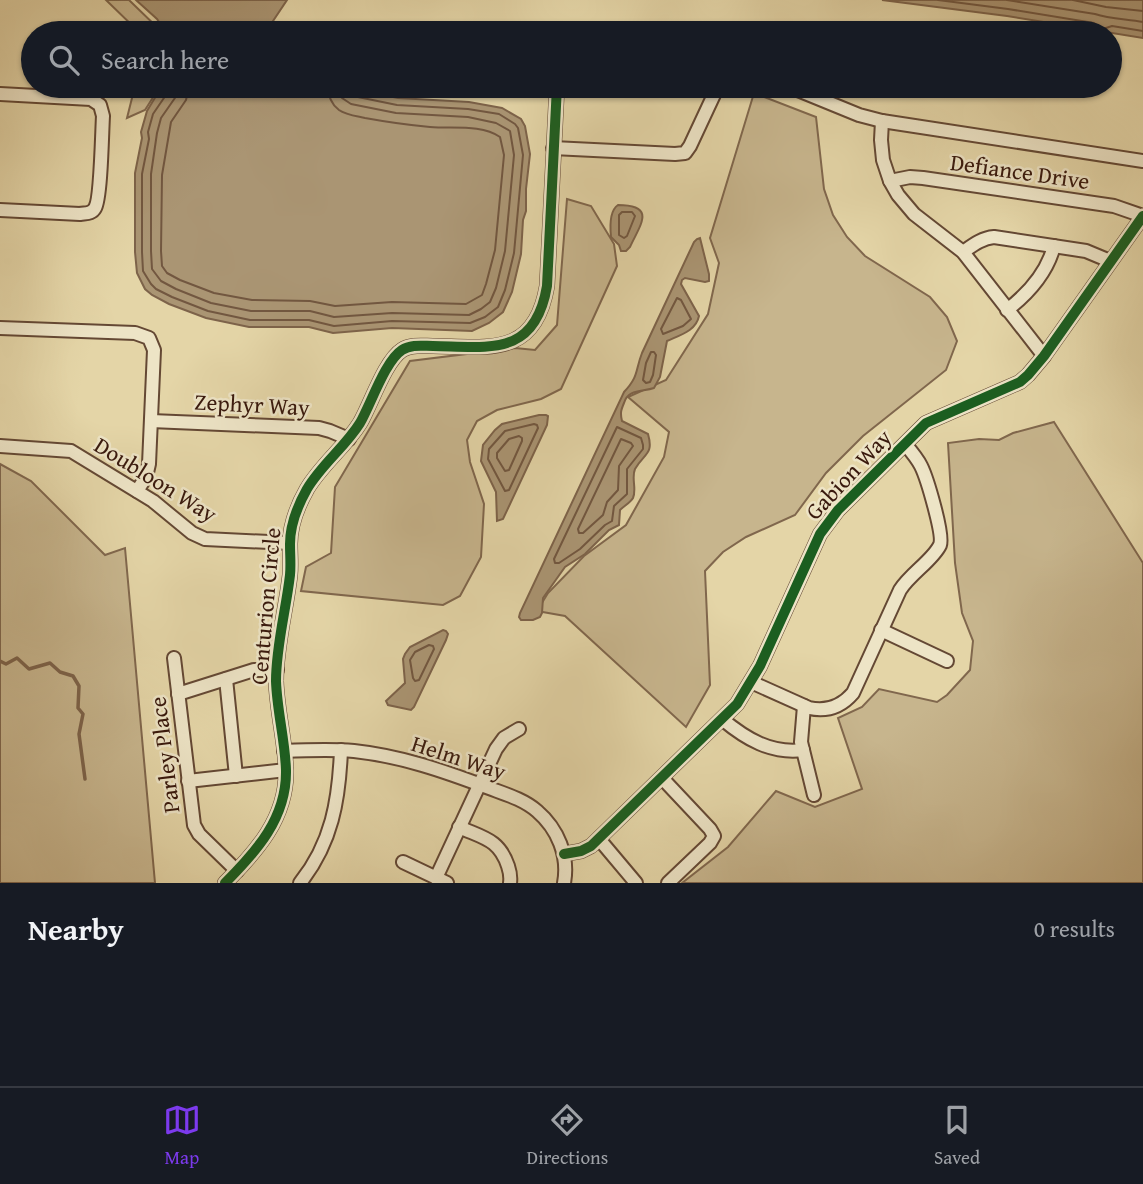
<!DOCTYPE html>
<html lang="en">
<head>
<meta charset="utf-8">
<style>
  :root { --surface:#171b24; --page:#20242c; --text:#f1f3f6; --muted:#9ea1a6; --line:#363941; --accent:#7c3aed }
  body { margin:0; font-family:"Gentium Book Plus",serif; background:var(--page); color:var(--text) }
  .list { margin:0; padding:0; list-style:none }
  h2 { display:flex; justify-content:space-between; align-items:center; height:91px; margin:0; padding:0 28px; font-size:30px }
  h2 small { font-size:23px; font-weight:400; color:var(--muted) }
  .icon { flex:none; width:38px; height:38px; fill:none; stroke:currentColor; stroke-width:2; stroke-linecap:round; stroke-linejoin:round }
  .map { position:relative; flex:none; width:1143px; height:883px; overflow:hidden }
  .search { position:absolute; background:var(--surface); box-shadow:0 2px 5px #0004; left:21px; right:21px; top:21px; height:77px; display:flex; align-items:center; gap:18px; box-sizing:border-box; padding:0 24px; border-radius:38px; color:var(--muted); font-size:26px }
  .sheet { height:203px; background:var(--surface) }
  nav { display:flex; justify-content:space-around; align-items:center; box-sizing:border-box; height:98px; border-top:2px solid var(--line); background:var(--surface); font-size:19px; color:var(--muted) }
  nav a { display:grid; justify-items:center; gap:4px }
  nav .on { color:var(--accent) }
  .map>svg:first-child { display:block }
  .green { fill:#c7b58d; stroke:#80674d; stroke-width:2 }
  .water { fill:#aa9573; stroke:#7d634a; stroke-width:2 }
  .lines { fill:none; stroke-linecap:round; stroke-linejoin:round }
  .shore { stroke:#725740; stroke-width:2 }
  .stream { stroke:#7d634a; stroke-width:3.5 }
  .minor-casing { stroke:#644834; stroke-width:16 }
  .minor { stroke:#ede4c6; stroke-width:12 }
  .cycleway-casing { stroke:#ede4c6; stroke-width:15 }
  .cycleway { stroke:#1b5e20; stroke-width:10 }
  .labels { text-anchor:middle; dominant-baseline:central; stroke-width:5; stroke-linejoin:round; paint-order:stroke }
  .street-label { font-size:23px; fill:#39190d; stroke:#ede4c6 }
</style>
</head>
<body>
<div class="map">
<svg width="1143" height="883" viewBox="0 0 1143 883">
  <rect width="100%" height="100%" fill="#e4d5a7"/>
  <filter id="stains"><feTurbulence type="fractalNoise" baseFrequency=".00286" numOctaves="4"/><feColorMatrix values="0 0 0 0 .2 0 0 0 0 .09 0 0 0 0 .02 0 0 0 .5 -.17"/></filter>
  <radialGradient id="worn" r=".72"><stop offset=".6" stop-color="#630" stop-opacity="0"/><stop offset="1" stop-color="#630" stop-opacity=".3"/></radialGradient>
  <!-- green -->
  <g class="green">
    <polygon points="106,0 129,0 163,33 140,33"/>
    <polygon points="135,86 166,86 154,96 145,110 127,118"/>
    <polygon points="754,93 816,117 824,189 833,215 847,237 865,256 930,297 947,317 957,341 946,370 863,436 826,473 795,515 746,537 723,552 705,571 710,685 686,727 565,616 537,611 548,593 584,556 626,525 664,457 669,432 628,397 666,380 708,314 719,263 710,238"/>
    <polygon points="567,199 591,206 614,244 617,266 561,389 541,399 497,410 477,421 467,440 470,462 484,504 481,557 460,596 443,605 301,591 306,567 331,553 335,487 410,361 515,348 535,350 557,325"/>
    <polygon points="1054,422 1143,563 1143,883 682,883 728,847 776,791 815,807 862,789 838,718 862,707 879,689 937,702 947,695 970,670 973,641 962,613 955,563 948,443 979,439 999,440 1013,433"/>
    <polygon points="0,464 31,481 105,555 125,548 155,883 0,883"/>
  </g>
  <!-- water -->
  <g class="water">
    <polygon points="136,0 287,0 265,33 166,33 157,19"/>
    <polygon points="882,0 1143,0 1143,38 1007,16"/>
    <polygon points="166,86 338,86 398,98 469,102 502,108 521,119 525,126 530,154 526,189 526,211 523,220 521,254 512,292 503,312 489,323 472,331 392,328 333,333 309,327 249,327 206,318 169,304 152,295 145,289 137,273 135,252 135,173 142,138 141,132 147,111 156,96"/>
    <path d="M618 205C657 205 640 225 630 247L626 251H621L619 245 611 237C610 227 609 211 618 205Z"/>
    <path d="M700 238 709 274V281L705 282 685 278 682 280 681 284 699 316C696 331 680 335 667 341L660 377 654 388C642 392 628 389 624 403 621 410 620 413 622 421L648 434C654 455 644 453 635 469 631 478 637 489 633 498 631 502 624 506 620 510L619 525 609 530 585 554 565 567 543 598 542 613 540 617 533 620H521L519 617 520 613 624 392C639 376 635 371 642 353L694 242 697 239Z"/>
    <polygon points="539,415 546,415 548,416 547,425 503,519 497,521 496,492 481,461 483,445 495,430 502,424"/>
    <polygon points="443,630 446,631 448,634 446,640 414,707 411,710 388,705 386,701 405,683 403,659 405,654 410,647"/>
  </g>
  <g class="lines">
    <!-- shore -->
    <g class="shore">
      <polyline points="938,0 1008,9 1094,23 1103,29 1112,26 1143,31"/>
      <path d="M1007 0 1095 14C1110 19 1127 19 1143 22"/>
      <polyline points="1073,0 1106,7 1143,11"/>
      <polyline points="170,86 168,92 153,114 148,132 149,139 142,174 142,252 143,271 151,284 156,289 172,297 208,311 250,320 309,320 334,326 392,321 470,323 485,317 498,307 505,290 514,253 523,155 518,128 515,124 499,114 468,109 397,105 353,96 348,92 347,86"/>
      <polyline points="178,86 177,95 161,118 157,133 151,174 151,251 152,269 161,281 176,289 211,303 251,311 310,311 334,317 392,313 469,315 481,309 490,302 496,288 505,251 514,155 510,131 496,123 468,117 396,113 351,104 342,98 338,86"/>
      <path d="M189 86 186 100 171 122 162 175 161 251 162 266 167 273 180 280 214 293 252 300 310 301 335 306 392 302 466 304 482 295 486 284 495 250 504 155 500 137C481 124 453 129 430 127 408 125 387 122 365 118 356 116 346 115 339 110 331 104 328 95 328 86"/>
      <polygon points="622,212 632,212 635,216 627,236 624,238 619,235 619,215"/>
      <polygon points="677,298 681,300 691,319 683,326 663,334 661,329"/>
      <polygon points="651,352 654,352 656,355 653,375 650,382 646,383 643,380 646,363"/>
      <polygon points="534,424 537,425 538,428 509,490 505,491 488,459 489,449 505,431"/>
      <polygon points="617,427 641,438 643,445 643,449 627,469 627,494 614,506 612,521 605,525 580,549 559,563 555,563 554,559"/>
      <polygon points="519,436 522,438 522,441 509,470 505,471 497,458 497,453 509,439"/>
      <polygon points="621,439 631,443 633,446 619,466 618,490 607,502 603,515 583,533 579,533 578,529"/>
      <polygon points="429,645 433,646 434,649 419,680 415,681 413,678 410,660 415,652"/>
    </g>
    <!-- stream -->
    <polyline class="stream" points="0,661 6,664 17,658 29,669 50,663 60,672 73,676 79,686 78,708 83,714 79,734 85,779"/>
    <!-- minor casing -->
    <g class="minor-casing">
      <g id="minor">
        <polyline points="788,86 859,115 882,121 1143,161"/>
        <path d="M0 94 91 99 100 105 103 116C102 131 101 199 95 208 92 214 86 213 80 214L0 210"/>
        <polyline points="882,121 881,140 883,160 890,181 898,195 914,214 963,252 1044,356"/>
        <polyline points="553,148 675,154 685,153 690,146 718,86"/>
        <polyline points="890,181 910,177 923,178 1114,206 1143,216"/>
        <path d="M963 252C973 245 982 238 994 237L1086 251 1110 261"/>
        <path d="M1007 310C1029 293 1047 273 1054 246"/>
        <polyline points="0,328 135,333 149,338 154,350 149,464 146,477 137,491"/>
        <polyline points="151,421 319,428 330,431 349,439"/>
        <polyline points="0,446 71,451 153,501 192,533 205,539 290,543"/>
        <polyline points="881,630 947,661"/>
        <polyline points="174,658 194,825 199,834 237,871"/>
        <polyline points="226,679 236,776"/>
        <path d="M751 682 809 708C827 712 841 707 853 693L900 590C910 574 933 560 940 545 944 535 927 478 921 466 917 458 911 451 905 444"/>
        <polyline points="178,694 254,670 277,670"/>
        <polyline points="804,706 801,742 814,795"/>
        <path d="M722 719C746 739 771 754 803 750"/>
        <path d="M284 751C307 750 331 749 354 751 401 756 444 771 489 788 505 794 523 799 537 811 558 829 569 856 564 883"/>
        <polyline points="662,778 710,829 714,836 710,843 668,883"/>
        <polyline points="188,781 286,770"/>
        <path d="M459 827C483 838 499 839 508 866 510 872 511 876 510 883"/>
        <polyline points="599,839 636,883"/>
        <polyline points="564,854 581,851 591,846 737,704 760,666 820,534 838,510 926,423 1020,382 1028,375 1044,356 1143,216"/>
        <polyline points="403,862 447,883"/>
        <polyline points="436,878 496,749 504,738 519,729"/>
        <path d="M225 883C256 852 287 818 286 770 285 740 277 711 276 681 276 646 286 610 290 575 291 565 290 555 290 544 290 525 298 505 307 489 322 464 345 447 360 423 371 404 385 361 402 350 411 344 423 346 433 346 490 347 535 357 547 286L557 86"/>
        <path d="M300 883C332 843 339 800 341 750"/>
      </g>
    </g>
    <!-- minor -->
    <use href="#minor" class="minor"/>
    <!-- cycleway casing -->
    <g class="cycleway-casing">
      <g id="cycleway">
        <polyline points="564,854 581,851 591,846 737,704 760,666 820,534 838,510 926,423 1020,382 1028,375 1044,356 1143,216"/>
        <path d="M225 883C256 852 287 818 286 770 285 740 277 711 276 681 276 646 286 610 290 575 291 565 290 555 290 544 290 525 298 505 307 489 322 464 345 447 360 423 371 404 385 361 402 350 411 344 423 346 433 346 490 347 535 357 547 286L557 86"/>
      </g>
    </g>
    <!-- cycleway -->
    <use href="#cycleway" class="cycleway"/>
  </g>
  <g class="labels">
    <!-- street labels -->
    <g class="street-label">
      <text transform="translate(1020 171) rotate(8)">Defiance Drive</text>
      <text transform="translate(252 404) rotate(3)">Zephyr Way</text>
      <text transform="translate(848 474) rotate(-47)">Gabion Way</text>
      <text transform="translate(156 479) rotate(32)">Doubloon Way</text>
      <text transform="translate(265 606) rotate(-85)">Centurion Circle</text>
      <text transform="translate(164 755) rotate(-97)">Parley Place</text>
      <text transform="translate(459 757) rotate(18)">Helm Way</text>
    </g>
  </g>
  <rect width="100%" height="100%" filter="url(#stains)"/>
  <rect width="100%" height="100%" fill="url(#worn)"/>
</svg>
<div class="search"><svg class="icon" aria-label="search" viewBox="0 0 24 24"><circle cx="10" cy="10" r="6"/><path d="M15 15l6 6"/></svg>Search here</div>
</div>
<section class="sheet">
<h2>Nearby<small>0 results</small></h2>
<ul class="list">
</ul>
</section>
<nav>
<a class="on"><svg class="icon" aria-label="map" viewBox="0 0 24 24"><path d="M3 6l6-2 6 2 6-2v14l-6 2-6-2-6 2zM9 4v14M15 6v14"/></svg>Map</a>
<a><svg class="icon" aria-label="directions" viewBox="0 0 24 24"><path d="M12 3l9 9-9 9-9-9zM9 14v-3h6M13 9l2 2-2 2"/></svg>Directions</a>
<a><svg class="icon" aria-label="saved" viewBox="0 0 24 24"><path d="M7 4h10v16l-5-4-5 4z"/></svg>Saved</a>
</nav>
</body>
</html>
